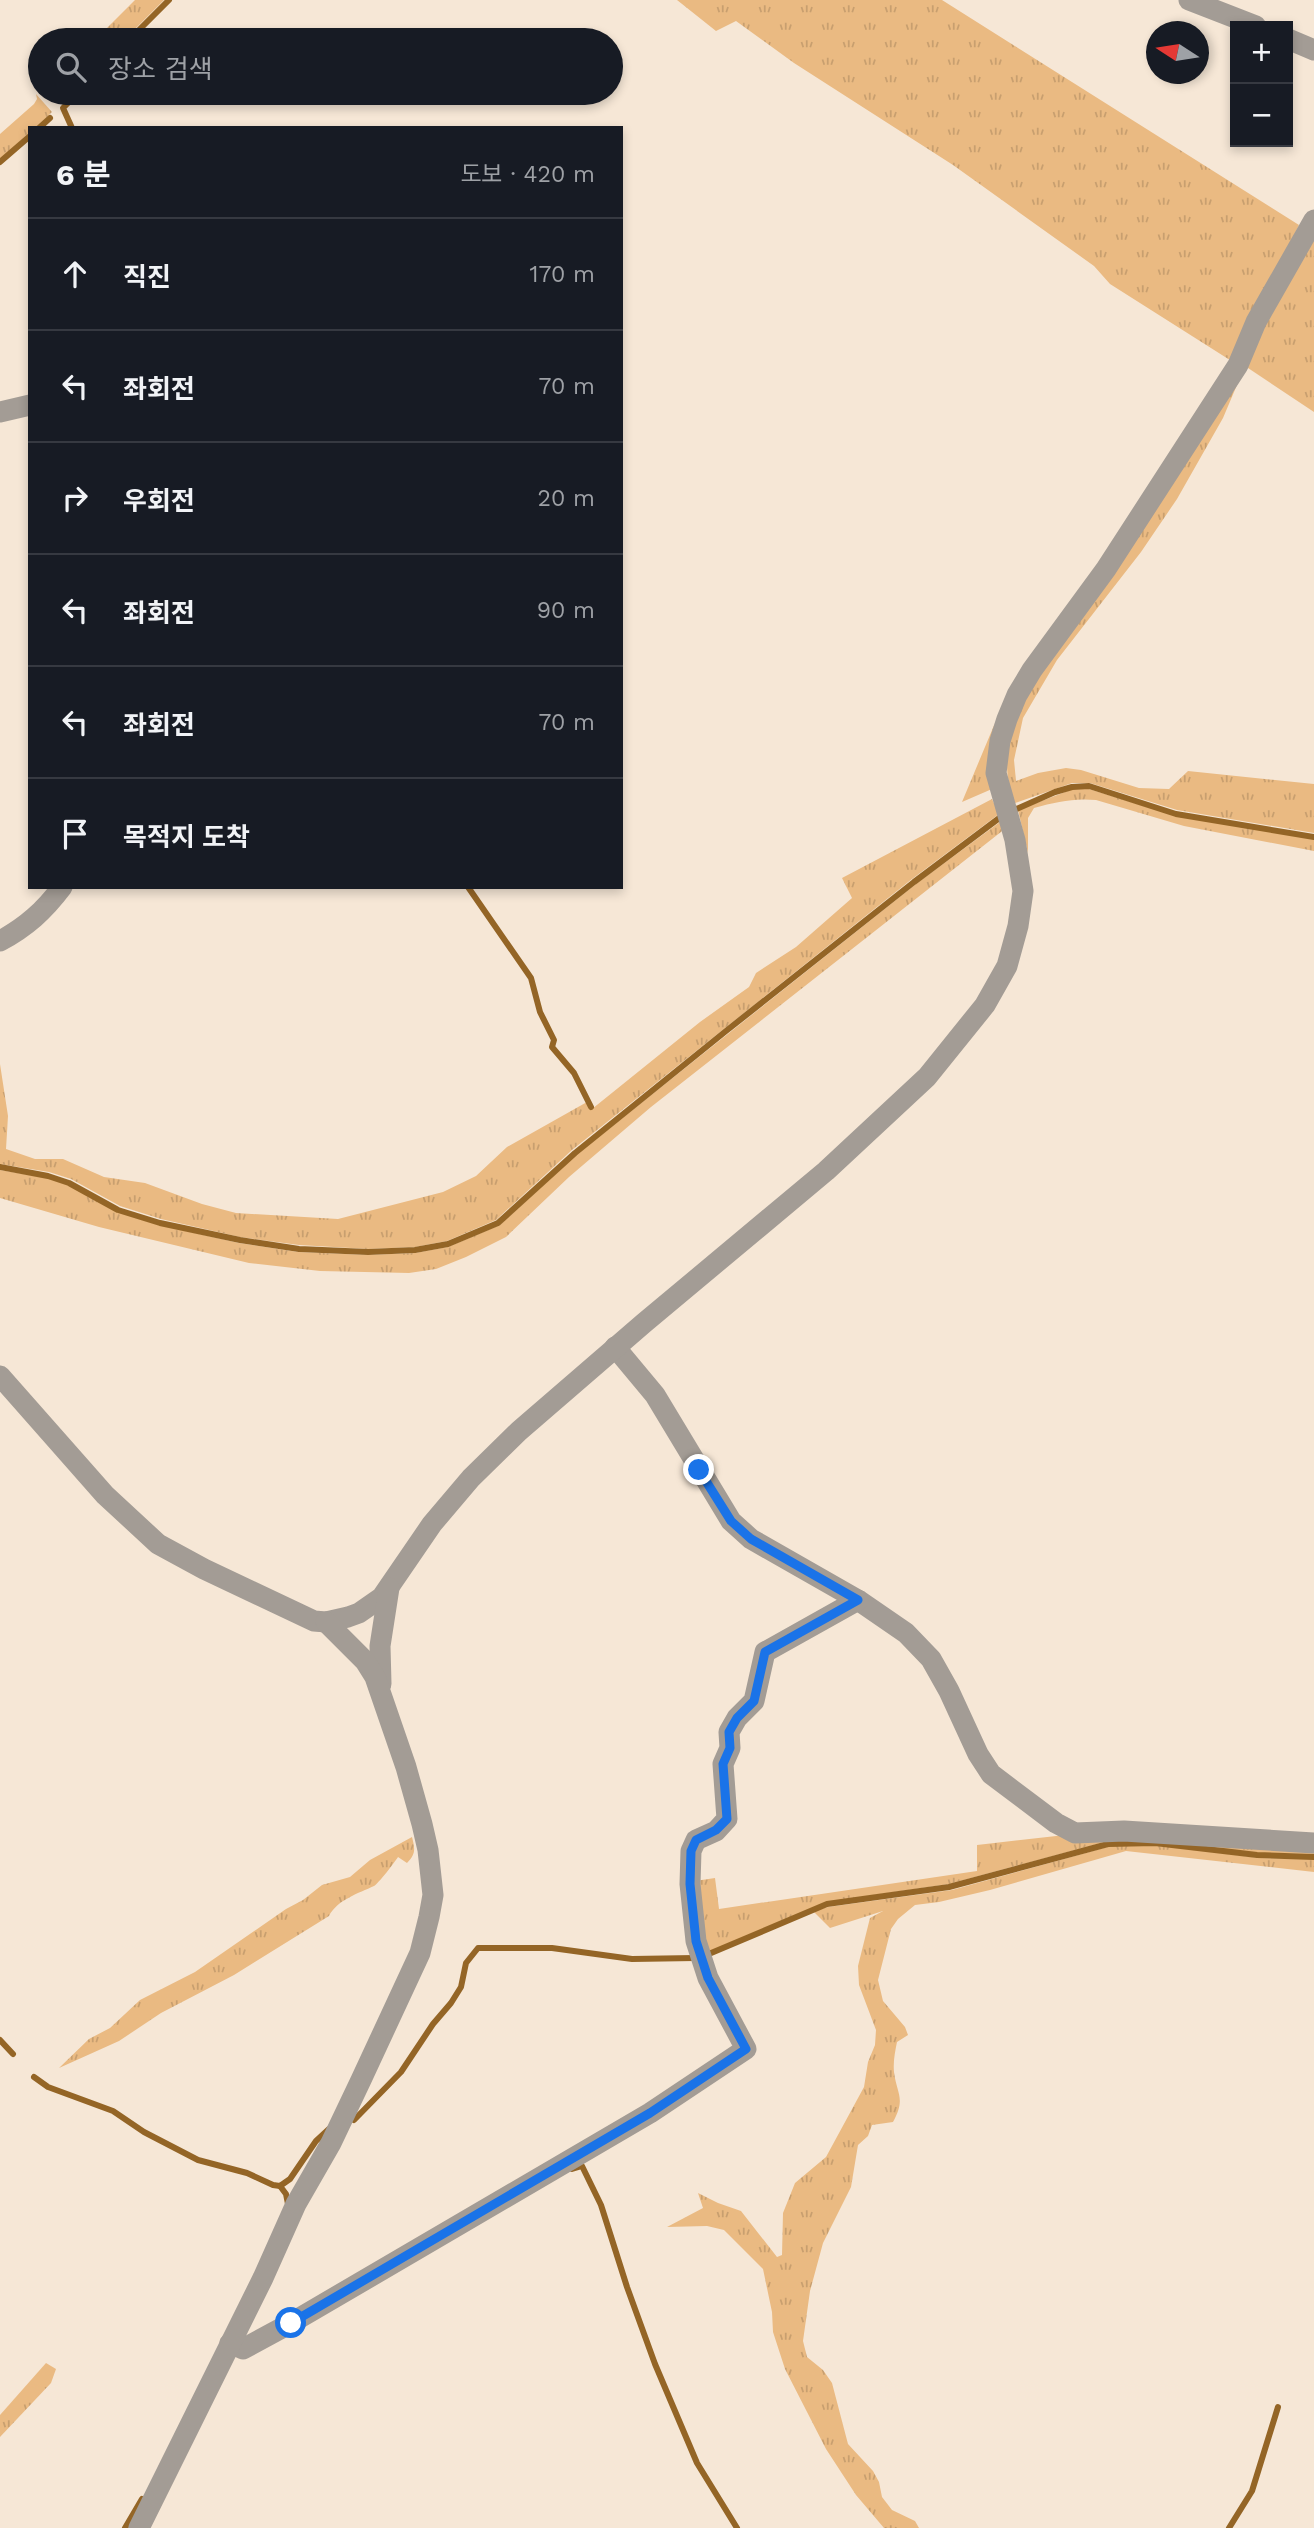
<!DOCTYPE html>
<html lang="ko">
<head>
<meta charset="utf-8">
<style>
  :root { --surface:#171b24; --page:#20242c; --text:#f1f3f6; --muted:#9ea1a6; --line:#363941 }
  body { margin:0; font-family:"Work Sans","Noto Sans KR",sans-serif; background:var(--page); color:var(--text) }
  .controls { position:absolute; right:21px; top:21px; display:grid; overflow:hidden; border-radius:0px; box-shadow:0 4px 10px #0003 }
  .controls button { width:63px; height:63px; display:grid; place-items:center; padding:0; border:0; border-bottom:2px solid var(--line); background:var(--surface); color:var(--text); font:35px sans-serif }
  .compass { position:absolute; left:1146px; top:21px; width:63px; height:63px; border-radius:50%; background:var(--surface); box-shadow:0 4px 10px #0003; rotate:282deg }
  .stop { position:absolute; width:21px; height:21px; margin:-16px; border:5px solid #1a73e8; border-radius:50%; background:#fff }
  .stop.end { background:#1a73e8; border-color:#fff; box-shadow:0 2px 7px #0008 }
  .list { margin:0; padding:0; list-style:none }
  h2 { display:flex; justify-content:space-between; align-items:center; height:91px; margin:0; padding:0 28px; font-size:30px }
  h2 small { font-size:23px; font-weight:400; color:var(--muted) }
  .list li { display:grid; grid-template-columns:46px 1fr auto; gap:21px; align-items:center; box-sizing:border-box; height:112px; padding:0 28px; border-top:2px solid var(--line) }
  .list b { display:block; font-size:26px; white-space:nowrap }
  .list em { font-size:23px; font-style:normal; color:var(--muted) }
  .icon { flex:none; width:38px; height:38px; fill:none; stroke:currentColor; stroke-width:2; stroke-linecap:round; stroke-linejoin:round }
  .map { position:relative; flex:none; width:1314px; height:2528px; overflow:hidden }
  .search { position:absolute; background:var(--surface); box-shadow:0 4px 10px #0003; left:28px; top:28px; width:595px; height:77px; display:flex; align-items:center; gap:18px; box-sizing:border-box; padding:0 24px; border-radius:38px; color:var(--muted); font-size:26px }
  .panel { position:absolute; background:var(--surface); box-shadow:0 4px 10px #0003; left:28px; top:126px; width:595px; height:763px; border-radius:0px }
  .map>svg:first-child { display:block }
  .grass { fill:url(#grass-tufts) }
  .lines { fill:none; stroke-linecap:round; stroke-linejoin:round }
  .stream { stroke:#946526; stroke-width:6 }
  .minor { stroke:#a39c95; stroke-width:21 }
  .route { stroke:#1a73e8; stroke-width:9 }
</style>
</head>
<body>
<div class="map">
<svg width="1314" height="2528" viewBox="0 0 1314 2528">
  <defs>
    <pattern id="grass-tufts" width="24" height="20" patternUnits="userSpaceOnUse" patternTransform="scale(1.75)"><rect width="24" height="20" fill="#eaba82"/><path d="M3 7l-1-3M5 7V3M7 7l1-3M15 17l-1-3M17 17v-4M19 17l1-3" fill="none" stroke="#c89f6f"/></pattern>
  </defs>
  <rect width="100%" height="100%" fill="#f6e7d6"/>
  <!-- grass -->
  <g class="grass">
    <polygon points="135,0 164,0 124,40 95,40"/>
    <polygon points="677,0 942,0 1299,225 1233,362 1110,284 1094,266 953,165 794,63 736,21 716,31"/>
    <polygon points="36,94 52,112 35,128 30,128 30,132 0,159 0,134 34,104 37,99"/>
    <path d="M1314 234V412L1245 366 1223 418 1177 499 1141 552 1057 660 1023 718 1014 760 1016 781 1038 773 1066 768 1081 770 1139 788 1169 789 1188 771 1314 784V833L1177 810 1090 783H1072L1015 803C999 763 1010 737 1022 697L1266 318Z"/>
    <polygon points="995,723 992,737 992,789 962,802"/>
    <path d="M1073 789H1089L1176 816 1314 839V851L1184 826 1096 800C1073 798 1056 802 1034 808L1028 818V853L1018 810Z"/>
    <polygon points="992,799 999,814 912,879 572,1150 496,1220 447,1241 415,1247 368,1249 299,1245 240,1237 161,1219 120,1206 71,1179 49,1172 0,1164 0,1064 8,1116 6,1149 35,1159 63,1159 104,1177 145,1183 202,1204 236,1213 338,1219 443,1192 476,1176 507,1147 587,1102 592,1109 700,1022 749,987 756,973 796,947 852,898 842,878"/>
    <polygon points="1000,822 1006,828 651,1107 569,1177 506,1237 466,1257 436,1269 409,1273 320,1271 249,1263 99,1227 0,1198 0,1170 47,1178 68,1185 117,1212 159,1225 239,1243 298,1252 368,1255 415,1253 448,1247 500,1225 576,1155 916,884"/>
    <polygon points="1065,1835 1314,1849 1314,1854 1257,1853 1155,1841 1108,1841 949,1884 826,1902 703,1954 695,1881 715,1878 719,1909 977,1871 977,1845"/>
    <path d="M412 1837C415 1849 416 1854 407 1863L398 1857C395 1862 378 1884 374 1886 359 1893 337 1900 329 1916L234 1975 161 2013 119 2041 59 2068 89 2039 110 2028 140 2000 195 1972 286 1909 303 1900 322 1885 350 1877 370 1860Z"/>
    <path d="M1154 1845 1260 1858 1314 1859V1872L1126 1851 990 1890 939 1902 915 1905 898 1919 891 1929 878 1980 883 2001 905 2027 908 2035 897 2042C895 2052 893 2062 894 2072 897 2095 906 2098 893 2122L872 2125 868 2136 858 2145 851 2187 823 2243 810 2291 803 2341 807 2357 823 2370 832 2383 848 2444 873 2471 879 2482 882 2497 892 2510 915 2521 919 2528H884L856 2495 826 2449 785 2369 773 2332 772 2312 763 2269 724 2230 707 2226 667 2227 703 2208 698 2193 718 2203 741 2211 777 2257 782 2255 783 2213 795 2183 826 2157 864 2087 868 2062 875 2045 876 2030 859 1985 858 1966 870 1918 883 1911 830 1928 813 1911 828 1907 952 1890 1111 1846Z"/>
    <polygon points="46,2363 56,2369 51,2383 0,2437 0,2415"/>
  </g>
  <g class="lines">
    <!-- stream -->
    <g class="stream">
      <polyline points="129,40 169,0"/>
      <polyline points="39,128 50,118"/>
      <polyline points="72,128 63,108 78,93"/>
      <polyline points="0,162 30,136"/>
      <polyline points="1012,811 1055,792 1072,787 1089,786 1176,814 1314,837"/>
      <polyline points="468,887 531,978 540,1012 554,1040 552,1047 574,1073 591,1107"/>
      <polyline points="0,1167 48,1176 69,1183 118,1210 160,1223 240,1240 299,1249 368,1252 415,1250 448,1244 498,1223 575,1153 726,1031 914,882 1002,816"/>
      <polyline points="704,1956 827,1904 949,1887 1108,1844 1155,1843 1257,1855 1314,1857"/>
      <polyline points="0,2040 13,2054"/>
      <polyline points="34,2077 48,2087 113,2111 144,2132 198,2160 247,2173 273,2185 280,2186 290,2179 316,2141 329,2129"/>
      <polyline points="354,2120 401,2072 433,2024 451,2003 461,1987 466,1963 478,1948 552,1948 632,1959 695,1958"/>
      <polyline points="572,2169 582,2166 601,2205 627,2287 655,2364 697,2463 737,2528"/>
      <polyline points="280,2186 286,2194 288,2204"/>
      <polyline points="125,2528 142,2499"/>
      <polyline points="1229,2528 1252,2491 1278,2407"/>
    </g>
    <!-- minor -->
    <g class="minor">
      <polyline points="1189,0 1256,26"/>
      <polyline points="1288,39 1314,50"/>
      <polyline points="0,412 30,405"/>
      <path d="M0 941C26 927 44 911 62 887"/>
      <polyline points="615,1347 655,1395 731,1521 751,1539 858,1600 906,1633 931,1659 949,1691 978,1754 991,1774 1056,1823 1075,1833 1124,1831 1314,1843"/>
      <polyline points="0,1376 105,1495 158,1544 204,1569 314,1621 326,1622 348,1617 359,1613 382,1597 432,1524 471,1478 519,1431 644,1323 826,1171 927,1077 985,1005 1007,966 1018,926 1023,891 1015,840 996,773 1000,741 1007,719 1017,695 1032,670 1106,569 1238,365 1256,322 1314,220"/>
      <polyline points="381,1684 380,1646 389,1588"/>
      <polyline points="230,2343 243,2349 291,2323 650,2113 746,2049 708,1978 696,1941 690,1884 691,1851 696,1840 716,1831 727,1819 723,1764 730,1748 729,1732 737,1718 754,1701 765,1652 858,1600"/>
      <polyline points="139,2528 263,2278 296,2204 331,2143 361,2080 420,1953 429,1917 433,1895 428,1850 422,1824 406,1767 375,1677 365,1661 326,1622"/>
    </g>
  </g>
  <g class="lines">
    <!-- route -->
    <polyline class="route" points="291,2323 650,2113 746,2049 708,1978 696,1941 690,1884 691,1851 696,1840 716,1830 727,1819 723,1764 730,1748 729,1732 737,1718 754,1701 765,1652 858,1600 751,1539 731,1521 699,1470"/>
  </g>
</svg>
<div class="controls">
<button>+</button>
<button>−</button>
</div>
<svg class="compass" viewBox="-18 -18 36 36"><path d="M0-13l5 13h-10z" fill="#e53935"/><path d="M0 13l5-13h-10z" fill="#9ea1a6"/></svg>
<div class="stop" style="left:291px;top:2323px"></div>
<div class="stop end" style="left:699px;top:1470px"></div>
<div class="search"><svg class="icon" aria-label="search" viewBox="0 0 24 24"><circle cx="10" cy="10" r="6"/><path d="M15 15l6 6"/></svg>장소 검색</div>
<section class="panel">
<h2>6 분<small>도보 · 420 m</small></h2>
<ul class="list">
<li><svg class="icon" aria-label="ahead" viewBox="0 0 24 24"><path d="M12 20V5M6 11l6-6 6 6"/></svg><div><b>직진</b></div><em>170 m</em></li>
<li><svg class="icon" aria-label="left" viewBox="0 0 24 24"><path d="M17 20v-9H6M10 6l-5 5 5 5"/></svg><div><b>좌회전</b></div><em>70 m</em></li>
<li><svg class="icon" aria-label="right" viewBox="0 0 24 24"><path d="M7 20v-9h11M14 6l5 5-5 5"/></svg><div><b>우회전</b></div><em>20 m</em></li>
<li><svg class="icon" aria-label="left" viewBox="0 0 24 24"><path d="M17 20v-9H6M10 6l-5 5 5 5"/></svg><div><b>좌회전</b></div><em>90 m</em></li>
<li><svg class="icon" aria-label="left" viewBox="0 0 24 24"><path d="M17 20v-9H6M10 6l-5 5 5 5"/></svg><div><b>좌회전</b></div><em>70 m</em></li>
<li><svg class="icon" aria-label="arrive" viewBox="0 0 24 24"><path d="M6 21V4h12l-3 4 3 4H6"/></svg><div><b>목적지 도착</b></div></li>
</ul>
</section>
</div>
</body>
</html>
